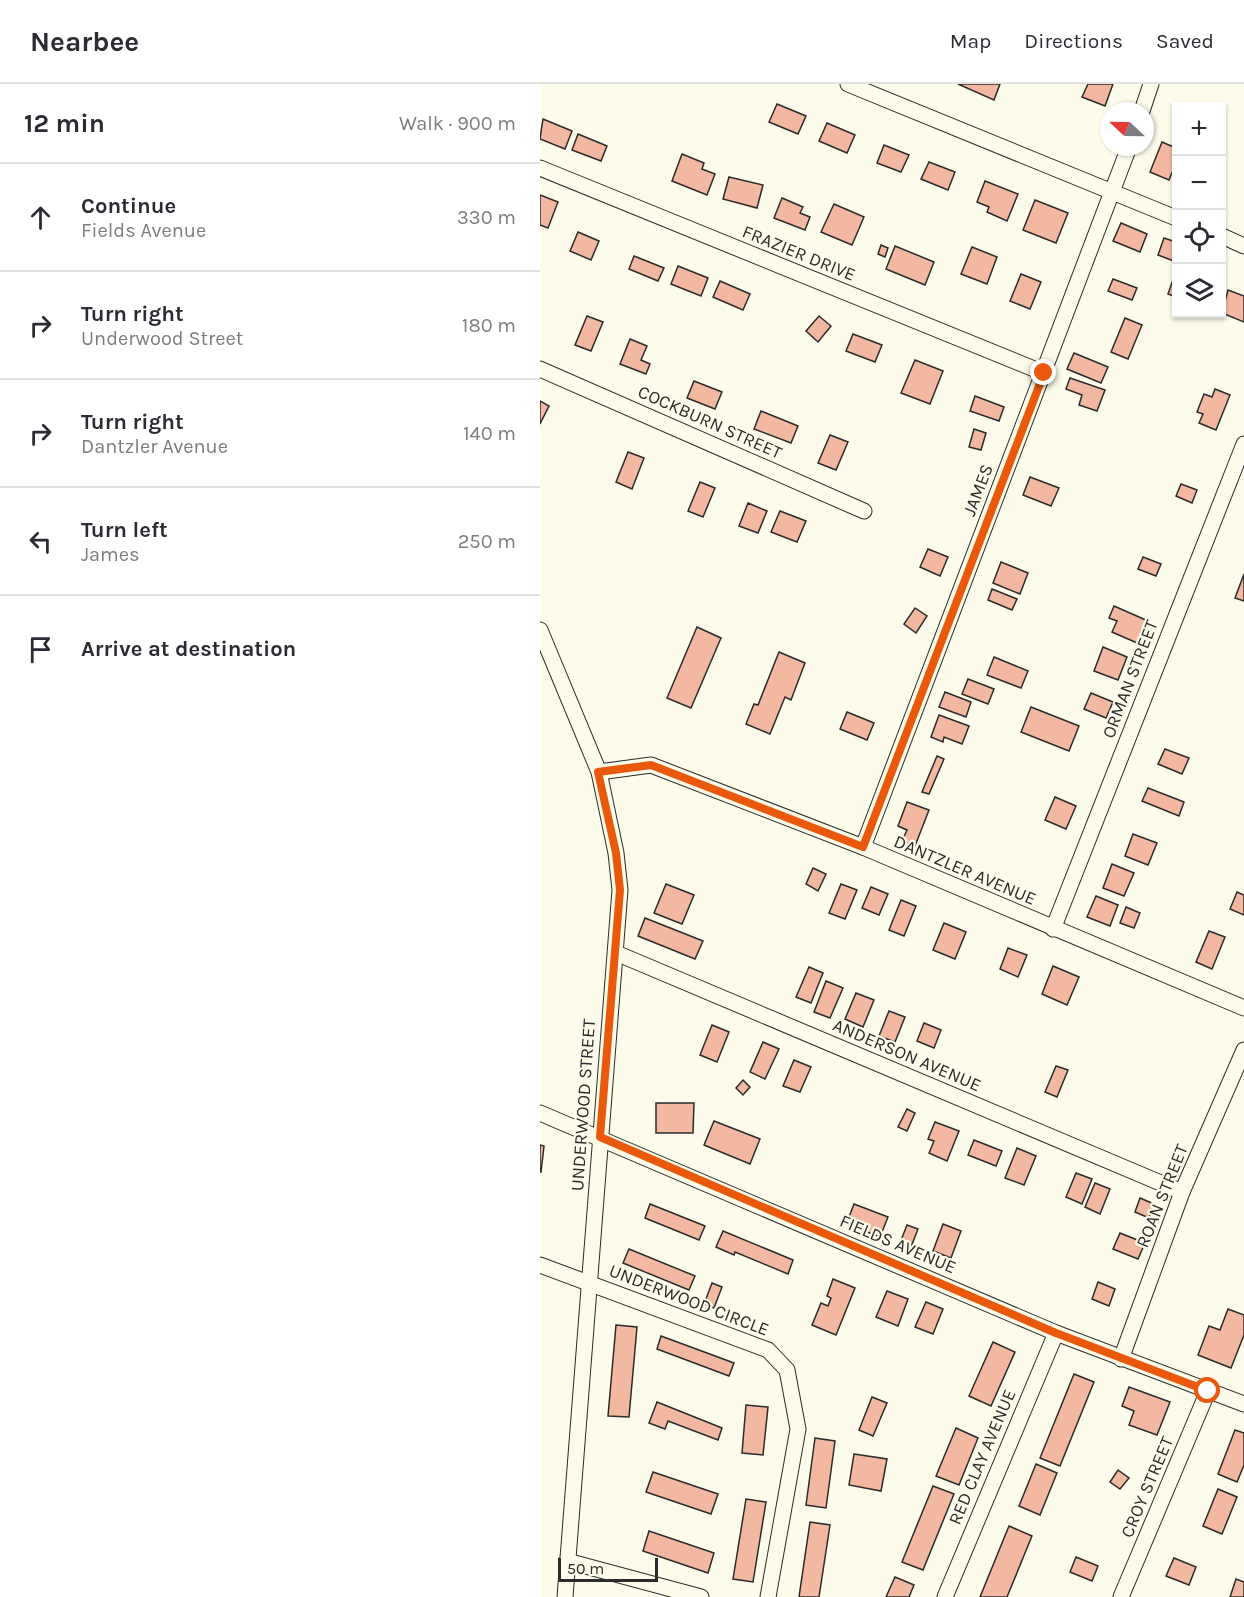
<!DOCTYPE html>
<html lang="en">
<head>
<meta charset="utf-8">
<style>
  :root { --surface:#fff; --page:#f2f2f3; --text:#2b2b33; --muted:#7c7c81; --line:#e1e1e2 }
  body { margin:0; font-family:Karla,sans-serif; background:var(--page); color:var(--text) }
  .controls { position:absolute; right:18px; top:18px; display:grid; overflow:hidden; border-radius:0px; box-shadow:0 2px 4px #0004 }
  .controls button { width:54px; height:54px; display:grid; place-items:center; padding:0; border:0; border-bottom:2px solid var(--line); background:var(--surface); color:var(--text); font:30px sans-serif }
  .compass { position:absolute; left:560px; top:18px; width:54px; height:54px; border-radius:50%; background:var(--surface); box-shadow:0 2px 4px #0004; rotate:292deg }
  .scale { position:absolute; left:18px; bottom:15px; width:100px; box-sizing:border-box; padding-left:6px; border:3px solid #2b2b2b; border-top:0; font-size:16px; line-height:21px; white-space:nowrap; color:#2b2b2b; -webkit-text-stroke:4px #fdfbea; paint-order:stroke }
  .stop { position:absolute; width:18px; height:18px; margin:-14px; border:4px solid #ea580c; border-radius:50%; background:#fff }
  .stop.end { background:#ea580c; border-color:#fff; box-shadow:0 2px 6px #0008 }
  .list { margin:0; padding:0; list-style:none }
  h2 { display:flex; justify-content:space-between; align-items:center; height:78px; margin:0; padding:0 24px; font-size:26px }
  h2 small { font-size:20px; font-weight:400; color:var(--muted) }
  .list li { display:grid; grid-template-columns:39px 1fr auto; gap:18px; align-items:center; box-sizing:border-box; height:108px; padding:0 24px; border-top:2px solid var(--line) }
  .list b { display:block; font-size:22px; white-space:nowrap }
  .list p { margin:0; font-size:20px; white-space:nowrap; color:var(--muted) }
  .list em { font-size:20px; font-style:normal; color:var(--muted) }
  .icon { flex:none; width:33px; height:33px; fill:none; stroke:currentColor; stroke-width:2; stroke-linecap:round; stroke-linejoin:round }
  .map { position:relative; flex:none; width:704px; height:1513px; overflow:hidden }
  header { display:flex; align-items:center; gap:36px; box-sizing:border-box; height:84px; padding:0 30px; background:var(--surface); border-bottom:2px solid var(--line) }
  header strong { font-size:28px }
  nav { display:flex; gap:33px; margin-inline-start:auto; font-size:21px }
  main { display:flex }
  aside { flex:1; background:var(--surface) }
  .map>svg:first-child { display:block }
  .building { fill:#f2b8a0; stroke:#2b2b2b; stroke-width:1.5 }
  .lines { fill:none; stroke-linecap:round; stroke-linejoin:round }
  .minor-casing { stroke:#2b2b2b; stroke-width:17 }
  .minor { stroke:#fdfbea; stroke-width:15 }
  .route { stroke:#ea580c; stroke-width:8 }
  .labels { text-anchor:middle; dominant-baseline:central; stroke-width:4.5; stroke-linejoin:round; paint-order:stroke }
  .street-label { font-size:18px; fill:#2b2b2b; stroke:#fdfbea }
</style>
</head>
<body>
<header>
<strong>Nearbee</strong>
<nav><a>Map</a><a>Directions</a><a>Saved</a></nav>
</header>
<main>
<aside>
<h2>12 min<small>Walk · 900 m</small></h2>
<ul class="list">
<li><svg class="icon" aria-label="ahead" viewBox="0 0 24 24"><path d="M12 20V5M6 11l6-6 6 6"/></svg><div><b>Continue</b><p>Fields Avenue</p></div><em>330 m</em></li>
<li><svg class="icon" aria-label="right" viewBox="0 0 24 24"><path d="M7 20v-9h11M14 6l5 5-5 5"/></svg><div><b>Turn right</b><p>Underwood Street</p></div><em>180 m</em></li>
<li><svg class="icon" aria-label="right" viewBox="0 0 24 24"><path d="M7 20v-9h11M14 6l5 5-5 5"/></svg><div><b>Turn right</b><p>Dantzler Avenue</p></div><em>140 m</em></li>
<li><svg class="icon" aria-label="left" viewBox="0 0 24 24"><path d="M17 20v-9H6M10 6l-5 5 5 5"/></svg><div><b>Turn left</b><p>James</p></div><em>250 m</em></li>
<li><svg class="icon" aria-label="arrive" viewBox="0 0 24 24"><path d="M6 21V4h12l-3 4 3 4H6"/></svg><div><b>Arrive at destination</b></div></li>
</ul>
</aside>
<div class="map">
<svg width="704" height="1513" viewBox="0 0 704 1513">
  <rect width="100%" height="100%" fill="#fdfbea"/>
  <!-- building -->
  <g class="building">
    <polygon points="418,0 460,0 454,16"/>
    <polygon points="548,0 573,0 565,22 542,13"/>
    <polygon points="237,20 266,32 258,50 229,38"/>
    <polygon points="3,35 32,47 25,65 0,55"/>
    <polygon points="287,39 315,51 307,69 279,57"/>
    <polygon points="38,50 67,62 61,77 32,66"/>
    <polygon points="622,58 636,64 636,79 629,96 610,88"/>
    <polygon points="344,61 369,71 361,88 337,79"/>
    <polygon points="142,70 164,79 162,85 175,90 167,111 132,97"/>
    <polygon points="389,78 415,88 408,106 381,95"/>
    <polygon points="189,93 223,101 217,124 183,115"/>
    <polygon points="445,97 478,110 467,137 447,128 449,123 437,118"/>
    <polygon points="0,111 18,118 8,144 0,141"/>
    <polygon points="242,114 263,123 260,129 270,133 265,146 234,134"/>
    <polygon points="495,116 528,129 516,159 483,146"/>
    <polygon points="294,120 324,133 312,161 281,148"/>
    <polygon points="581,139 607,150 600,168 573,157"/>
    <polygon points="38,148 59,157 51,176 30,167"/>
    <polygon points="624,154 636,158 636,178 618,171"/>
    <polygon points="341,161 348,164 345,173 338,170"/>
    <polygon points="355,162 394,178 385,201 346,185"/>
    <polygon points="432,163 457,173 447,200 421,190"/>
    <polygon points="94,172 124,184 118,197 89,185"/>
    <polygon points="138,182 168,194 161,212 131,200"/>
    <polygon points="636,187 636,213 628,210"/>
    <polygon points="481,190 501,198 490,225 470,217"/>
    <polygon points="573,195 597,204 592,216 568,207"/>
    <polygon points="180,197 210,210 203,226 173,213"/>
    <polygon points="688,206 704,212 704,238 682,229"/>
    <polygon points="47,232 63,238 51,267 35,261"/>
    <polygon points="279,232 291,242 278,258 266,247"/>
    <polygon points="585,234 602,241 588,275 571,268"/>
    <polygon points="313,250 342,261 335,278 306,267"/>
    <polygon points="90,255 107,262 101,276 110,280 106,290 80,280"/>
    <polygon points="534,269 568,283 561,299 527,285"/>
    <polygon points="375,276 403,287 390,320 361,309"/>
    <polygon points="530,294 565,306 557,327 539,321 542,311 526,305"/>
    <polygon points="154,297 182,308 175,325 147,314"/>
    <polygon points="675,305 690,311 676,346 659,339 663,330 657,328 664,310 672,313"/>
    <polygon points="435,312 464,323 459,337 430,327"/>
    <polygon points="0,317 9,322 0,340"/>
    <polygon points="221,327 258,342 251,359 214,345"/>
    <polygon points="434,345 446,349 441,366 429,363"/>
    <polygon points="290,351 308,358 296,386 278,379"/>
    <polygon points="88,368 104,374 92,405 76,398"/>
    <polygon points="490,393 519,404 511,422 483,411"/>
    <polygon points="160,398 175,404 163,433 148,427"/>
    <polygon points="641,400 657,406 652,419 636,412"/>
    <polygon points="208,419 227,427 218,449 199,442"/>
    <polygon points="240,427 266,437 257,458 231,448"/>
    <polygon points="388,465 408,473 400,492 380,483"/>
    <polygon points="603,473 621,480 616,492 598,485"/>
    <polygon points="461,478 488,489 480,510 453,499"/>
    <polygon points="704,490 704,517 695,514"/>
    <polygon points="452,505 477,515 472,526 448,516"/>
    <polygon points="574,522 608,537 604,547 610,549 604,562 572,548 577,537 569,534"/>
    <polygon points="375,524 387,532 376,549 364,540"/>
    <polygon points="157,543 181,554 151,624 127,614"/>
    <polygon points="563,563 587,573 578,596 554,587"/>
    <polygon points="239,568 265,579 251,616 245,613 230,650 206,640 214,620 218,621"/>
    <polygon points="454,573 488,587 481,604 447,591"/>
    <polygon points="428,595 454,605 448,620 422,610"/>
    <polygon points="405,608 431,618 426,633 399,623"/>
    <polygon points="551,609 573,618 566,634 544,625"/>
    <polygon points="491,623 539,642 529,667 481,648"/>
    <polygon points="307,628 334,639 327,656 300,645"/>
    <polygon points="399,631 429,642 422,660 404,653 403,658 391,653"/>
    <polygon points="625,665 649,674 642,690 618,680"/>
    <polygon points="397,672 404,675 389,710 382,708"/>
    <polygon points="608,704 644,718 639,732 602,717"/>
    <polygon points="515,713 536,722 526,745 505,736"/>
    <polygon points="367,718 389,726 375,762 362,757 367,746 358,742"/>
    <polygon points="593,750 617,759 608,781 585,772"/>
    <polygon points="572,780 594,789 584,812 563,804"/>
    <polygon points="273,784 286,790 278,807 266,800"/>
    <polygon points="126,800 154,811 142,840 114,829"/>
    <polygon points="301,800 317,806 305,835 289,829"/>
    <polygon points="331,803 348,810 339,831 322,824"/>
    <polygon points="697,808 704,811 704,831 690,825"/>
    <polygon points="556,812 578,821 570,842 547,833"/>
    <polygon points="361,816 376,822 364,852 349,846"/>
    <polygon points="586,823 600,829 594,844 580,839"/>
    <polygon points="105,834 163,857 155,875 98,852"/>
    <polygon points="404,839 426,848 415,875 393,866"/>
    <polygon points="669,847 685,853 672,885 656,878"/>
    <polygon points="468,864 487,871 478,893 460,885"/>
    <polygon points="513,882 539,893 527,921 502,910"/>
    <polygon points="269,883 283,889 271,919 256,913"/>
    <polygon points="286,897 303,904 290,934 274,928"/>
    <polygon points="316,909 334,916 323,943 305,935"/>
    <polygon points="349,927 365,933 355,958 339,952"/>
    <polygon points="384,939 401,946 394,964 377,957"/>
    <polygon points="172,941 189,948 177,978 160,971"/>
    <polygon points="223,958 239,965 225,995 210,988"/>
    <polygon points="254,976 271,983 260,1008 243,1002"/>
    <polygon points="516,982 528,986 517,1013 505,1008"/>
    <polygon points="203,996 210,1003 203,1011 196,1004"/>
    <polygon points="116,1019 154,1019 153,1049 116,1049"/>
    <polygon points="367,1025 375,1029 367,1047 358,1043"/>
    <polygon points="174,1037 220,1055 210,1080 164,1061"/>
    <polygon points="395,1038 419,1047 407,1077 389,1069 394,1057 388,1055"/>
    <polygon points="434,1056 462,1067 456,1082 428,1071"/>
    <polygon points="0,1061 4,1062 1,1088 0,1088"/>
    <polygon points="477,1064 496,1072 484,1101 465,1094"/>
    <polygon points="536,1089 552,1095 542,1120 526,1113"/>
    <polygon points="555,1099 570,1105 560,1130 545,1123"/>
    <polygon points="600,1114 614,1120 609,1134 595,1128"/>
    <polygon points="110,1120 165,1142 159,1156 105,1134"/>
    <polygon points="314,1120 348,1133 340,1153 322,1146 325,1140 309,1133"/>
    <polygon points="403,1140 421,1147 411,1174 393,1167"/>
    <polygon points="367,1141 378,1145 371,1163 360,1159"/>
    <polygon points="183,1147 253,1176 248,1190 195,1168 194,1171 176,1163"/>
    <polygon points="580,1149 605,1159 598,1175 573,1165"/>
    <polygon points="89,1165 155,1192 149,1206 83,1179"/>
    <polygon points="293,1195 315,1204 296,1251 272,1241 281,1219 288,1222 291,1214 287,1212"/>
    <polygon points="558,1198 575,1205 569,1222 552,1215"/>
    <polygon points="172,1199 182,1203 174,1224 164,1220"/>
    <polygon points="347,1207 368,1215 358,1242 336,1233"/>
    <polygon points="386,1218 403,1225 393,1250 375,1243"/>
    <polygon points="688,1225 704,1231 704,1251 691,1284 658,1271 669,1242 680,1246"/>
    <polygon points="76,1241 97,1243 89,1333 68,1332"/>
    <polygon points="121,1252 194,1279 189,1292 117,1265"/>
    <polygon points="453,1258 475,1268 451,1322 429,1312"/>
    <polygon points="534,1290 554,1298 520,1382 500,1374"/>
    <polygon points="589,1303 630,1318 617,1351 589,1341 594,1327 582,1322"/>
    <polygon points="332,1313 347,1319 333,1352 319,1346"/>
    <polygon points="117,1318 182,1344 178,1356 128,1337 125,1345 109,1339"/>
    <polygon points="206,1321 228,1323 223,1371 202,1369"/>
    <polygon points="416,1344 438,1354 419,1401 396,1392"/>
    <polygon points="695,1346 704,1349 704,1381 697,1398 678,1390"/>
    <polygon points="275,1354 295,1357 286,1424 266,1421"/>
    <polygon points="314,1370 347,1375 341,1407 309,1401"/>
    <polygon points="496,1380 517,1389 500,1431 479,1422"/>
    <polygon points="578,1386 589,1394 580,1405 570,1398"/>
    <polygon points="113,1388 178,1410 171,1430 106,1408"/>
    <polygon points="393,1402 414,1410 383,1486 362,1478"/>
    <polygon points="678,1405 697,1413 682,1450 663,1442"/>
    <polygon points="206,1415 226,1418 213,1498 193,1495"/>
    <polygon points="270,1438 290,1441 279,1513 259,1513"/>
    <polygon points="469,1442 492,1452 467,1513 440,1513"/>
    <polygon points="109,1447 174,1469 168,1489 103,1467"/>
    <polygon points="536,1473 558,1482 552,1497 530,1488"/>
    <polygon points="634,1474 656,1483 649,1501 626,1492"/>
    <polygon points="355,1493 374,1501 369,1513 346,1513"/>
    <polygon points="696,1495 704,1498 704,1513 690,1513"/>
  </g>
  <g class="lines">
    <!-- minor casing -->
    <g class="minor-casing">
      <g id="minor">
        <polyline points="308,0 636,134"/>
        <polyline points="602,27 611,0"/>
        <polyline points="0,84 504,289"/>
        <polyline points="682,152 704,162"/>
        <polyline points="0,285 324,427"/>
        <polyline points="0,546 59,688 76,769 80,806 25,1513"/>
        <polyline points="59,688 111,681 323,763 704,924"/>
        <polyline points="323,763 589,63"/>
        <polyline points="513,845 704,360"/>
        <polyline points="76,869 642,1108"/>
        <polyline points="0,1029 516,1249 704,1320"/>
        <polyline points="0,1181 228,1266 247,1286 258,1345 228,1513"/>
        <polyline points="581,1275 642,1108 704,966"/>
        <polyline points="27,1477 161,1513"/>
        <polyline points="405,1513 516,1249"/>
        <polyline points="581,1513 668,1307"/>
      </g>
    </g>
    <!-- minor -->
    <use href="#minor" class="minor"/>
  </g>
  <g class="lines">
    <!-- route -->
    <polyline class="route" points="504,289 323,763 111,681 58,688 76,769 80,806 60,1053 516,1249 668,1307"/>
  </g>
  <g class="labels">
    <!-- street labels -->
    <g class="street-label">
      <text transform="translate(259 169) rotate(22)">FRAZIER DRIVE</text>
      <text transform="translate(170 338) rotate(24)">COCKBURN STREET</text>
      <text transform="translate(438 406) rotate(-69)">JAMES</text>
      <text transform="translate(590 595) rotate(-69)">ORMAN STREET</text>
      <text transform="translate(425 786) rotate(23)">DANTZLER AVENUE</text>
      <text transform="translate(367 971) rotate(23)">ANDERSON AVENUE</text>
      <text transform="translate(43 1021) rotate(-86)">UNDERWOOD STREET</text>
      <text transform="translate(622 1112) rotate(-68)">ROAN STREET</text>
      <text transform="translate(358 1160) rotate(23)">FIELDS AVENUE</text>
      <text transform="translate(149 1216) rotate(21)">UNDERWOOD CIRCLE</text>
      <text transform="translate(442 1373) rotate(-67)">RED CLAY AVENUE</text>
      <text transform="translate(607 1403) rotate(-67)">CROY STREET</text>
    </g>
  </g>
</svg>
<div class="controls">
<button>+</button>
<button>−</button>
<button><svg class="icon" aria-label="locate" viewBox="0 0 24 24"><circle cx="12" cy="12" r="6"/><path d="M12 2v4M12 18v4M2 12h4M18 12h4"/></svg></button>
<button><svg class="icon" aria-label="layers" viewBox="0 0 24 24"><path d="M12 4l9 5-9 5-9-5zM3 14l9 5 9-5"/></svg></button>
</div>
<svg class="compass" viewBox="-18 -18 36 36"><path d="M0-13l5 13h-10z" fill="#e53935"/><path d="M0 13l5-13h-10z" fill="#7c7c81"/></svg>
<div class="scale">50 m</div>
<div class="stop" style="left:668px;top:1307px"></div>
<div class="stop end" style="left:504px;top:289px"></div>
</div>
</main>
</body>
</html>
